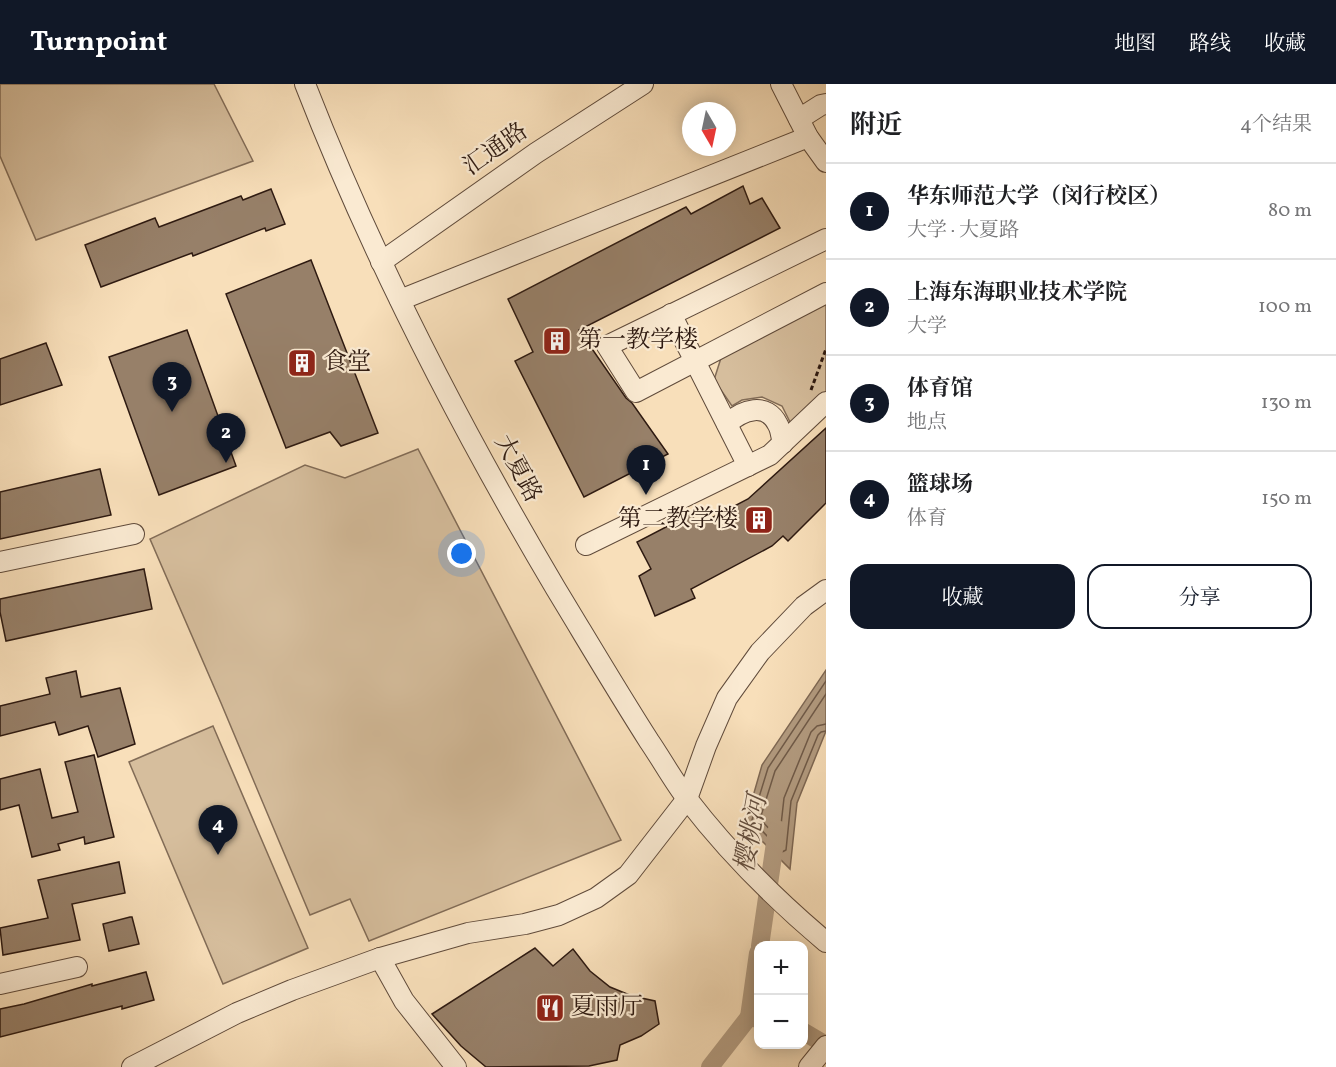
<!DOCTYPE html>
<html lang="zh">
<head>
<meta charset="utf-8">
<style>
  :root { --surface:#fff; --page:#f6f6f6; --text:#202124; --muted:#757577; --line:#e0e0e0; --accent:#111827 }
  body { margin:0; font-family:Vollkorn,"Noto Serif SC",serif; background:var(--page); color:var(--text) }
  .controls { position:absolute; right:18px; bottom:18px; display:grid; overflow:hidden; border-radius:12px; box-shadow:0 3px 15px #0003 }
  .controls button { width:54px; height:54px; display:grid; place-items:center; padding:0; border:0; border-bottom:2px solid var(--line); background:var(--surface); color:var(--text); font:30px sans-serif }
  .compass { position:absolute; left:682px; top:18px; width:54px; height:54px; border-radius:50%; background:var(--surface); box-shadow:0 3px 15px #0003; rotate:171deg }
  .you { position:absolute; left:462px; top:470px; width:21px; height:21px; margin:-15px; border:4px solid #fff; border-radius:50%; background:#1a73e8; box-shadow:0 0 0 9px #1a73e833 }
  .badge { display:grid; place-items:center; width:39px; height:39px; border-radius:50%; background:var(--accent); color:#fff; font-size:20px; font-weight:700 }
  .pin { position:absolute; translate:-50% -50px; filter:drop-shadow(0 2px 3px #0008) }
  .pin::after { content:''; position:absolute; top:32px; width:21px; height:18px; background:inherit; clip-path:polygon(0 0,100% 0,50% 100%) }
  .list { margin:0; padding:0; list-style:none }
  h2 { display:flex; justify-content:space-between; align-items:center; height:78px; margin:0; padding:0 24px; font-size:26px }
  h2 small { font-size:20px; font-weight:400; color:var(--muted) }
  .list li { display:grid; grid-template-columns:39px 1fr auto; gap:18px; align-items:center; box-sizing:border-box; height:96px; padding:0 24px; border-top:2px solid var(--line) }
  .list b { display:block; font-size:22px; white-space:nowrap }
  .list p { margin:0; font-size:20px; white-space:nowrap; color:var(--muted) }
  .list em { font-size:20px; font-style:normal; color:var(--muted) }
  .actions { display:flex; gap:12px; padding:18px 24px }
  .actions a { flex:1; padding:14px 0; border:2px solid var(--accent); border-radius:18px; text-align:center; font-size:21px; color:var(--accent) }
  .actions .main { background:var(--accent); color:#fff }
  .map { position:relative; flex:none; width:826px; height:983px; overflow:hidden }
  header { display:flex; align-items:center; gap:36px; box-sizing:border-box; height:84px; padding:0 30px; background:var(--accent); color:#fff }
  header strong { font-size:28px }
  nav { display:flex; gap:33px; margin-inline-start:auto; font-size:21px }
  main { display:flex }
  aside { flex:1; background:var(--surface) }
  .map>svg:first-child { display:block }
  .green { fill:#d6be9d; stroke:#826c57; stroke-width:1.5 }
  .water { fill:#b39c81; stroke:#7e6854; stroke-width:1.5 }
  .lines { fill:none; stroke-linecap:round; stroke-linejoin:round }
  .shore { stroke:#705b49; stroke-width:1.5 }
  .canal { stroke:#b39c81; stroke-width:18 }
  .building { fill:#978069; stroke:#2e1a11; stroke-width:1.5 }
  .minor-casing { stroke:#604b3b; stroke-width:22 }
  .path { stroke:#2e1a11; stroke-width:3; stroke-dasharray:4.5 3; stroke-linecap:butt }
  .minor { stroke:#faead2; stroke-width:20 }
  .labels { text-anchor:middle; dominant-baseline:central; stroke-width:4.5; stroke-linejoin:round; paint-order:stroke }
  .street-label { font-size:24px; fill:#2e1a11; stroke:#faead2 }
  .poi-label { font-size:24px; fill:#2e1a11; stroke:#faead2; text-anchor:start }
  .water-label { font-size:26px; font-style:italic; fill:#634e3e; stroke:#faead2 }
</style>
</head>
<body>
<header>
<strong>Turnpoint</strong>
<nav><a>地图</a><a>路线</a><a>收藏</a></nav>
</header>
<main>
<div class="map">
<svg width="826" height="983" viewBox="0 0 826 983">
  <rect width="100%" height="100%" fill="#f8dfba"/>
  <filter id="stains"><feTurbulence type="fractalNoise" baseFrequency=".00333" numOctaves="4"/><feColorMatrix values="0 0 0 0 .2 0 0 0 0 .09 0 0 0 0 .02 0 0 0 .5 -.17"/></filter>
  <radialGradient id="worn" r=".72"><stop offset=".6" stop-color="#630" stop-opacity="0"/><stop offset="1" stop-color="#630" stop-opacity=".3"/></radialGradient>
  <!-- green -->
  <g class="green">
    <polygon points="0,0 214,0 253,77 36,156 0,72"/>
    <polygon points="826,218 826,308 791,340 782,322 762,313 742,316 732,322 714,296 721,274"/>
    <polygon points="418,365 621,756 369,857 350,815 310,831 221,619 150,455 305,381 345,394"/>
    <polygon points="213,642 308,864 223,900 129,678"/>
  </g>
  <!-- water -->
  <polygon class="water" points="826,586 826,647 797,719 790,785 745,740 762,681"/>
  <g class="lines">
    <!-- shore -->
    <g class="shore">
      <polyline points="826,597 768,684 752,736 782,768 786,766 791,717 818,651 821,648 826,647"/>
      <polyline points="826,610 775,687 760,735 776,752 780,750 784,714 811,648 817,642 826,640"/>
    </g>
    <!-- canal -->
    <g class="canal">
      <polyline points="760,862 777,745"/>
      <polyline points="749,933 758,869"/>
      <polyline points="804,948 826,961"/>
      <polyline points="710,983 749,933 758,935"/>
    </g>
  </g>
  <!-- building -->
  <g class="building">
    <polygon points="743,102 750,120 762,114 780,144 579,246 626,314 632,319 668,370 584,413 515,277 533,268 508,215 686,123 691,130"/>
    <polygon points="271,105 285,140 266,147 265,144 193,172 192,169 101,203 85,161 155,134 159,143 241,112 243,116"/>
    <polygon points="311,176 378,349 341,362 330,348 286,364 226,210"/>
    <polygon points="187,246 236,382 159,411 109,273"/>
    <polygon points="46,259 62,301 0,321 0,275"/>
    <polygon points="826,344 826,419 788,457 783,452 772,462 691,505 695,514 655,532 639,492 651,485 637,458 691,430 698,441 748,415"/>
    <polygon points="100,385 111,431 0,455 0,408"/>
    <polygon points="144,485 152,525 6,557 0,528 0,515"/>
    <polygon points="76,587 81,613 120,604 135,660 98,673 88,642 59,651 55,638 0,652 0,622 50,610 46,594"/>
    <polygon points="94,671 114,753 85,760 84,753 58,760 60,766 32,773 19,721 0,726 0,695 40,685 52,734 78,728 65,678"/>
    <polygon points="119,778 125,809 72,820 80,856 3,871 0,844 48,834 38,796"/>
    <polygon points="130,833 132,833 139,860 109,867 103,840"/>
    <polygon points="535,864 553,882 573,865 590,887 610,903 632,912 655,917 659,940 641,952 620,961 617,976 589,982 486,983 461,962 432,930"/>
    <polygon points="146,888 154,916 122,925 122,922 0,953 0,925 24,920 92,900 92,902"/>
  </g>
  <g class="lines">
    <!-- minor casing -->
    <g class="minor-casing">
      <g id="minor">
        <path d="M305 0C373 175 460 343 556 505 587 556 617 607 649 657 662 676 674 698 688 716 728 768 776 816 826 858"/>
        <polyline points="781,0 808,53 826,78"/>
        <polyline points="799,35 821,21 826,20"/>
        <polyline points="826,155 607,262 636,308 826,209"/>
        <polyline points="381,178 536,69 643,0"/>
        <polyline points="400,216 808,53"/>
        <polyline points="671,230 748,382"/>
        <path d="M727 340C742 326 767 317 778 341 781 346 781 353 783 359"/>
        <polyline points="586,461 770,371 826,318"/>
        <polyline points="0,478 134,450"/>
        <polyline points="380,874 404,917 456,983"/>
        <polyline points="0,900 77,883"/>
        <polyline points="132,983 237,929 292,906 380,874 468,849 525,840 559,831 596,814 628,791 687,715 706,662 727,614 760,568 804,522 826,506"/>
        <polyline points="809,983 826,962"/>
      </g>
    </g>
    <!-- path -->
    <polyline class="path" points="811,306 826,265"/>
    <!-- minor -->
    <use href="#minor" class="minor"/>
  </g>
  <!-- icons -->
  <defs>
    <g id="building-square" transform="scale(1.5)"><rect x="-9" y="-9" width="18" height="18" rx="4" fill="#8f2418" stroke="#faead2"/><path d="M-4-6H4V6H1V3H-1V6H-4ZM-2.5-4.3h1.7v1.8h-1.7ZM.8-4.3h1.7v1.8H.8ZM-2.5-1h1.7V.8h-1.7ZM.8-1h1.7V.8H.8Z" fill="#fff"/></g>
    <g id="restaurant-square" transform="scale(1.5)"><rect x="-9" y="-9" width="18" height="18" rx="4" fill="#8f2418" stroke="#faead2"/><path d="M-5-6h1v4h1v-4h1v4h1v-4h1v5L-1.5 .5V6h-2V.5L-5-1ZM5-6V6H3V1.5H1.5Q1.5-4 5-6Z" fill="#fff"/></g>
  </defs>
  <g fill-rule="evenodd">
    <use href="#building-square" x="557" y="257"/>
    <use href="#building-square" x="302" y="279"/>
    <use href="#building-square" x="759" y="436"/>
    <use href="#restaurant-square" x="550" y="924"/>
  </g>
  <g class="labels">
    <!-- street labels -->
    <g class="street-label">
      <text transform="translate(496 66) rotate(-35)">汇通路</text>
      <text transform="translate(517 385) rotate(62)">大夏路</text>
    </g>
    <!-- poi labels -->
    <g class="poi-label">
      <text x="578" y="257">第一教学楼</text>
      <text x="323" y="279">食堂</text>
      <text x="738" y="436" text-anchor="end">第二教学楼</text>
      <text x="571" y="924">夏雨厅</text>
    </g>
    <!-- water labels -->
    <g class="water-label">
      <text transform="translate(752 750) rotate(-80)">樱桃河</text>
    </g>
  </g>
  <rect width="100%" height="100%" filter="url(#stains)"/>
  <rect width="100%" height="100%" fill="url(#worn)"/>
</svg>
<div class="controls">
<button>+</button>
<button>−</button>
</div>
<svg class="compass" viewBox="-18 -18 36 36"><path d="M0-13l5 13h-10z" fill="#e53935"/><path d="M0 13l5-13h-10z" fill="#757577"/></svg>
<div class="you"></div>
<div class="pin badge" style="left:646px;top:411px">1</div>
<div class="pin badge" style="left:226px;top:379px">2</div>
<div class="pin badge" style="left:172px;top:328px">3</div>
<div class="pin badge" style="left:218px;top:771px">4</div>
</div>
<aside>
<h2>附近<small>4个结果</small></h2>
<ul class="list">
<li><span class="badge">1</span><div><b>华东师范大学（闵行校区）</b><p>大学 · 大夏路</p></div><em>80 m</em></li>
<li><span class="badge">2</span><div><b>上海东海职业技术学院</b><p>大学</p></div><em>100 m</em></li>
<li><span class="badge">3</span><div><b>体育馆</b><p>地点</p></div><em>130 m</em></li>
<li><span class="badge">4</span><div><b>篮球场</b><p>体育</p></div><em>150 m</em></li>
</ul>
<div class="actions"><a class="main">收藏</a><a>分享</a></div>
</aside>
</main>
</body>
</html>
